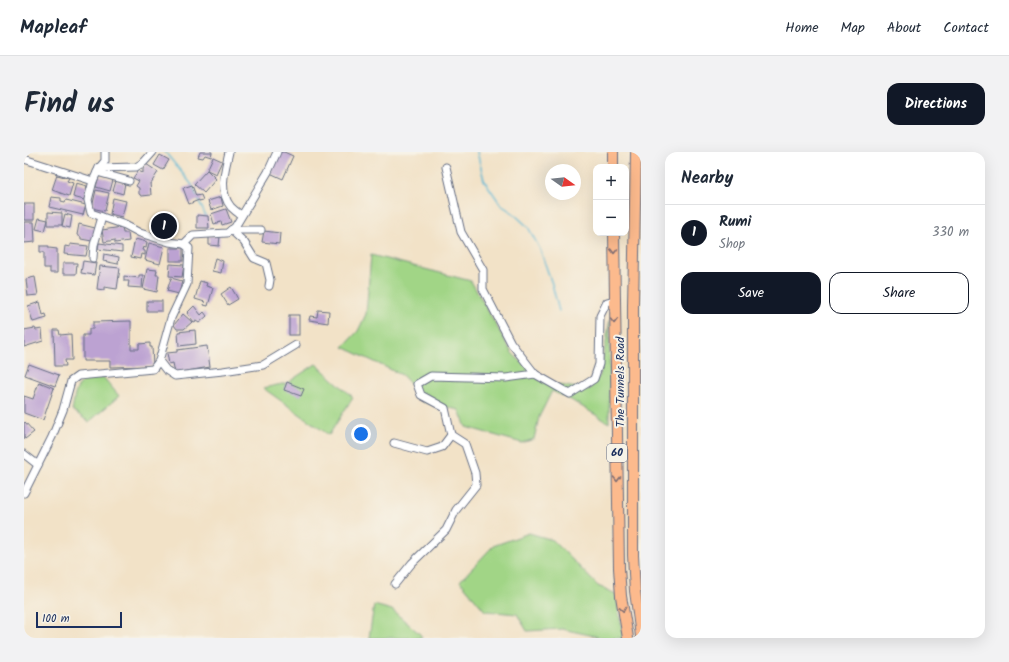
<!DOCTYPE html>
<html lang="en">
<head>
<meta charset="utf-8">
<style>
  :root { --surface:#fff; --page:#f2f2f3; --text:#1f2937; --muted:#747a83; --line:#e0e1e3; --accent:#111827 }
  body { margin:0; font-family:Kalam,sans-serif; background:var(--page); color:var(--text) }
  .controls { position:absolute; right:12px; top:12px; display:grid; overflow:hidden; border-radius:8px; box-shadow:0 4px 16px #0002 }
  .controls button { width:36px; height:36px; display:grid; place-items:center; padding:0; border:0; border-bottom:1px solid var(--line); background:var(--surface); color:var(--text); font:20px sans-serif }
  .compass { position:absolute; left:521px; top:12px; width:36px; height:36px; border-radius:50%; background:var(--surface); box-shadow:0 4px 16px #0002; rotate:105deg }
  .scale { position:absolute; left:12px; bottom:10px; width:86px; box-sizing:border-box; padding-left:4px; border:2px solid #1b2f5e; border-top:0; font-size:11px; line-height:14px; white-space:nowrap; color:#1b2f5e; -webkit-text-stroke:3px #f7f3e8; paint-order:stroke }
  .you { position:absolute; left:337px; top:282px; width:14px; height:14px; margin:-10px; border:3px solid #fff; border-radius:50%; background:#1a73e8; box-shadow:0 0 0 6px #1a73e833 }
  .badge { display:grid; place-items:center; width:26px; height:26px; border-radius:50%; background:var(--accent); color:#fff; font-size:13px; font-weight:700 }
  .pin { position:absolute; translate:-50% -50%; border:2px solid #fff; box-shadow:0 1px 4px #0006 }
  .list { margin:0; padding:0; list-style:none }
  h2 { display:flex; justify-content:space-between; align-items:center; height:52px; margin:0; padding:0 16px; font-size:17px }
  h2 small { font-size:13px; font-weight:400; color:var(--muted) }
  .list li { display:grid; grid-template-columns:26px 1fr auto; gap:12px; align-items:center; box-sizing:border-box; height:56px; padding:0 16px; border-top:1px solid var(--line) }
  .list b { display:block; font-size:15px; white-space:nowrap }
  .list p { margin:0; font-size:13px; white-space:nowrap; color:var(--muted) }
  .list em { font-size:13px; font-style:normal; color:var(--muted) }
  .actions { display:flex; gap:8px; padding:12px 16px }
  .actions a { flex:1; padding:9px 0; border:1px solid var(--accent); border-radius:12px; text-align:center; font-size:14px; color:var(--accent) }
  .actions .main { background:var(--accent); color:#fff }
  .map { position:relative; flex:none; width:617px; height:486px; overflow:hidden; border-radius:12px }
  header { display:flex; align-items:center; gap:24px; box-sizing:border-box; height:56px; padding:0 20px; background:var(--surface); border-bottom:1px solid var(--line) }
  header strong { font-size:19px }
  nav { display:flex; gap:22px; margin-inline-start:auto; font-size:14px }
  .intro { display:flex; align-items:center; justify-content:space-between; box-sizing:border-box; height:96px; padding:0 24px }
  h1 { margin:0; font-size:28px }
  .button { padding:10px 18px; border-radius:12px; background:var(--accent); color:#fff; font-size:14px; font-weight:700 }
  main { display:flex; gap:24px; padding:0 24px }
  aside { flex:1; background:var(--surface); border-radius:12px; box-shadow:0 4px 16px #0002 }
  .map>svg:first-child { display:block }
  .green { fill:#a1d586; stroke:#5e8272 }
  .lines { fill:none; stroke-linecap:round; stroke-linejoin:round }
  .stream { stroke:#55b6d3; stroke-width:1.5 }
  .building { fill:#bca2d2 }
  .minor-casing { stroke:#666e83; stroke-width:9 }
  .highway-casing { stroke:#666e83; stroke-width:12 }
  .minor { stroke:#fff; stroke-width:7 }
  .highway { stroke:#fcba8d; stroke-width:10 }
  .oneway { stroke:#806e73 }
  .labels { text-anchor:middle; dominant-baseline:central; stroke-width:4; stroke-linejoin:round; paint-order:stroke }
  .shield { fill:#f7f3e8; stroke:#5d6a87; stroke-width:1 }
  .shield-label { font-size:11px; font-weight:bold; fill:#1b2f5e }
  .street-label { font-size:12px; fill:#1b2f5e; stroke:#f7f3e8 }
</style>
</head>
<body>
<header>
<strong>Mapleaf</strong>
<nav><a>Home</a><a>Map</a><a>About</a><a>Contact</a></nav>
</header>
<div class="intro"><h1>Find us</h1><a class="button">Directions</a></div>
<main>
<div class="map">
<svg width="617" height="486" viewBox="0 0 617 486">
  <rect width="100%" height="100%" fill="#f7f3e8"/>
  <filter id="ink" filterUnits="userSpaceOnUse"><feTurbulence type="fractalNoise" baseFrequency=".025" numOctaves="2"/><feDisplacementMap in="SourceGraphic" scale="8" xChannelSelector="R" yChannelSelector="G"/><feConvolveMatrix kernelMatrix="1 2 1 2 8 2 1 2 1" color-interpolation-filters="sRGB"/></filter>
  <filter id="wash" filterUnits="userSpaceOnUse"><feTurbulence type="fractalNoise" baseFrequency=".012" numOctaves="4" result="noise"/><feDisplacementMap in="SourceGraphic" scale="16" xChannelSelector="R" yChannelSelector="G"/><feGaussianBlur stdDeviation="0.9" result="paint"/><feColorMatrix in="noise" values="0 0 0 0 0 0 0 0 0 0 0 0 0 0 0 0 0 1.4 0 .05"/><feComposite in="paint" operator="in"/></filter>
  <g filter="url(#wash)">
    <rect width="100%" height="100%" fill="#f2e2c7"/>
    <!-- green -->
    <g class="green">
      <polygon points="347,103 447,129 488,201 518,230 565,238 576,223 586,167 585,271 547,248 528,239 515,265 510,287 498,291 442,275 435,258 399,250 392,238 378,223 319,195 334,179 342,162"/>
      <polygon points="292,212 329,245 305,283 239,236 263,231"/>
      <path d="M64 226H80L95 244 65 270 48 258C51 245 50 233 64 226Z"/>
      <polygon points="505,381 529,388 574,434 592,442 599,486 580,486 538,477 503,479 493,462 461,459 436,429 469,394"/>
      <polygon points="350,453 368,458 396,482 398,486 345,486"/>
    </g>
    <g class="lines">
      <!-- stream -->
      <g class="stream">
        <polyline points="141,0 168,33 182,65"/>
        <polyline points="453,0 460,28 477,53 489,61 504,75 516,97 528,132 535,159"/>
      </g>
    </g>
    <g id="blocks">
      <!-- building -->
      <g class="building">
        <polygon points="176,0 188,0 187,5 181,3 179,6 174,5"/>
        <polygon points="255,0 260,0 269,4 259,27 246,21"/>
        <polygon points="136,3 145,8 139,18 130,13"/>
        <polygon points="189,5 198,9 192,22 183,18"/>
        <polygon points="122,12 134,20 127,31 126,31 127,43 118,44 115,42 115,36 112,34 115,29 109,26 114,19 119,21 119,17"/>
        <polygon points="183,18 192,27 180,41 170,32"/>
        <polygon points="33,23 45,26 43,29 49,31 45,44 28,38"/>
        <polygon points="75,24 89,28 86,39 72,35"/>
        <polygon points="92,29 101,31 99,42 89,39"/>
        <polygon points="52,31 63,34 60,48 49,45"/>
        <polygon points="168,33 172,44 177,43 179,48 175,49 175,48 165,52 159,36"/>
        <polygon points="72,38 85,41 81,59 68,56"/>
        <polygon points="27,45 37,46 37,49 41,50 42,48 62,53 59,63 25,55"/>
        <polygon points="197,45 199,54 187,58 184,49"/>
        <polygon points="89,46 102,49 98,65 86,62"/>
        <rect x="0" y="52" width="10" height="16"/>
        <polygon points="202,57 207,70 198,73 197,70 190,72 187,62"/>
        <polygon points="24,60 38,61 38,73 24,73"/>
        <polygon points="41,62 48,64 46,76 38,74"/>
        <polygon points="173,63 184,64 185,76 173,76"/>
        <polygon points="15,66 24,68 21,79 12,77"/>
        <polygon points="0,70 10,70 11,90 0,91"/>
        <polygon points="55,72 71,76 68,89 57,87 57,85 53,83"/>
        <polygon points="98,75 99,81 104,81 105,89 91,91 91,88 80,90 78,78"/>
        <polygon points="240,79 256,81 255,92 238,90"/>
        <polygon points="185,84 196,84 195,94 185,93"/>
        <polygon points="111,87 123,90 122,96 119,95 118,98 121,99 121,103 117,102 116,107 107,105"/>
        <polygon points="75,91 98,94 98,100 74,97"/>
        <polygon points="125,91 140,95 136,112 121,108"/>
        <polygon points="46,92 64,94 62,104 40,102 41,94 46,95"/>
        <polygon points="16,94 25,94 25,96 33,97 33,121 26,121 26,116 20,116 20,100 16,100"/>
        <rect x="146" y="96" width="13" height="13"/>
        <polygon points="80,102 95,105 94,112 79,109"/>
        <polygon points="191,106 199,109 197,121 188,119"/>
        <polygon points="59,109 72,111 70,123 57,121"/>
        <polygon points="39,111 53,111 52,122 39,122"/>
        <polygon points="146,112 160,113 158,125 145,124"/>
        <polygon points="76,114 96,116 93,137 80,135 80,138 73,137"/>
        <polygon points="123,117 133,118 132,123 135,123 133,140 119,137"/>
        <polygon points="115,123 119,123 118,136 104,135 105,129 100,129 100,124 115,126"/>
        <polygon points="11,125 14,143 4,144 2,127"/>
        <polygon points="147,126 158,129 155,142 143,139"/>
        <polygon points="176,129 183,131 182,134 189,136 184,154 180,153 181,150 171,147"/>
        <polygon points="207,135 214,147 204,153 197,142"/>
        <rect x="123" y="149" width="15" height="10"/>
        <polygon points="16,150 19,163 22,162 23,166 9,170 4,154"/>
        <polygon points="170,154 177,163 180,160 183,164 175,171 172,169 170,170 163,161"/>
        <polygon points="294,158 305,159 304,171 285,168 286,164 293,165"/>
        <polygon points="159,162 168,170 160,177 153,177 150,173"/>
        <rect x="265" y="163" width="10" height="20"/>
        <polygon points="107,169 107,197 115,197 115,192 126,191 126,195 128,195 129,214 86,215 86,209 59,209 59,183 65,183 65,177 69,177 69,170"/>
        <polygon points="11,176 12,178 18,177 19,189 0,195 0,178"/>
        <polygon points="30,178 35,178 36,183 47,182 48,208 41,208 42,214 31,214"/>
        <polygon points="171,178 172,192 155,194 154,180"/>
        <polygon points="183,194 186,215 151,221 149,211 145,212 143,201 153,200 153,198"/>
        <polygon points="5,212 35,223 31,234 1,223"/>
        <polygon points="15,230 30,236 19,268 0,261 0,244 9,247"/>
        <polygon points="263,230 280,237 277,244 260,238"/>
        <polygon points="1,270 10,280 1,287 0,285 0,271"/>
      </g>
    </g>
  </g>
  <g filter="url(#ink)">
    <use href="#blocks" fill-opacity="0" stroke="#666e83" stroke-width="1"/>
    <g class="lines">
      <!-- minor casing -->
      <g class="minor-casing">
        <g id="minor">
          <path d="M205 0C201 18 194 39 207 55 210 58 214 61 217 63"/>
          <polyline points="0,7 69,29"/>
          <polyline points="422,15 437,80 459,118 459,137 487,191 511,222"/>
          <polyline points="75,16 112,15 120,10 129,0"/>
          <polyline points="73,20 105,29"/>
          <polyline points="207,78 220,90 230,106 242,111 246,128 245,134"/>
          <polyline points="207,78 237,78"/>
          <polyline points="160,92 169,83 203,81 211,75 244,20 253,0"/>
          <polyline points="69,106 70,93 78,65"/>
          <polyline points="135,209 142,218 151,224 199,219 239,213 272,193"/>
          <polyline points="370,291 403,300 418,295 427,283 421,256 397,243 393,232 407,224 482,226 511,222 546,242 570,227 575,212 576,164 583,150 590,148"/>
          <polyline points="0,302 14,313"/>
          <polyline points="0,341 28,285 39,258 47,229 54,224 129,217 135,209 147,166 163,132 165,96 160,92 145,90 116,81 101,73 67,61 64,48 69,29 75,16 81,9 81,0"/>
          <polyline points="371,432 388,411 422,378 432,358 452,333 451,321 441,292 427,283"/>
        </g>
      </g>
      <!-- highway casing -->
      <g class="highway-casing">
        <g id="highway">
          <polyline points="612,0 609,153 609,403 611,439 617,484"/>
          <polyline points="589,15 589,0"/>
          <polyline points="590,81 595,416 597,444 604,486"/>
        </g>
      </g>
      <!-- minor -->
      <use href="#minor" class="minor"/>
      <!-- highway -->
      <use href="#highway" class="highway"/>
    </g>
    <!-- one-way arrows -->
    <defs><path id="oneway-chevron" d="M-2-3.5L2.5 0L-2 3.5" fill="none" stroke-width="1.6" stroke-linecap="round" stroke-linejoin="round"/></defs>
    <g class="oneway">
      <use href="#oneway-chevron" transform="translate(590 99) rotate(90)"/>
      <use href="#oneway-chevron" transform="translate(590 169) rotate(89)"/>
      <use href="#oneway-chevron" transform="translate(593 327) rotate(89)"/>
      <use href="#oneway-chevron" transform="translate(599 457) rotate(81)"/>
    </g>
  </g>
  <g class="labels">
    <!-- shield labels -->
    <rect class="shield" x="583" y="292" width="20" height="18" rx="3"/>
    <g class="shield-label">
      <text x="593" y="301">60</text>
    </g>
    <!-- street labels -->
    <g class="street-label">
      <text transform="translate(596 230) rotate(-90)">The Tunnels Road</text>
    </g>
  </g>
</svg>
<div class="controls">
<button>+</button>
<button>−</button>
</div>
<svg class="compass" viewBox="-18 -18 36 36"><path d="M0-13l5 13h-10z" fill="#e53935"/><path d="M0 13l5-13h-10z" fill="#747a83"/></svg>
<div class="scale">100 m</div>
<div class="you"></div>
<div class="pin badge" style="left:140px;top:74px">1</div>
</div>
<aside>
<h2>Nearby<small></small></h2>
<ul class="list">
<li><span class="badge">1</span><div><b>Rumi</b><p>Shop</p></div><em>330 m</em></li>
</ul>
<div class="actions"><a class="main">Save</a><a>Share</a></div>
</aside>
</main>
</body>
</html>
